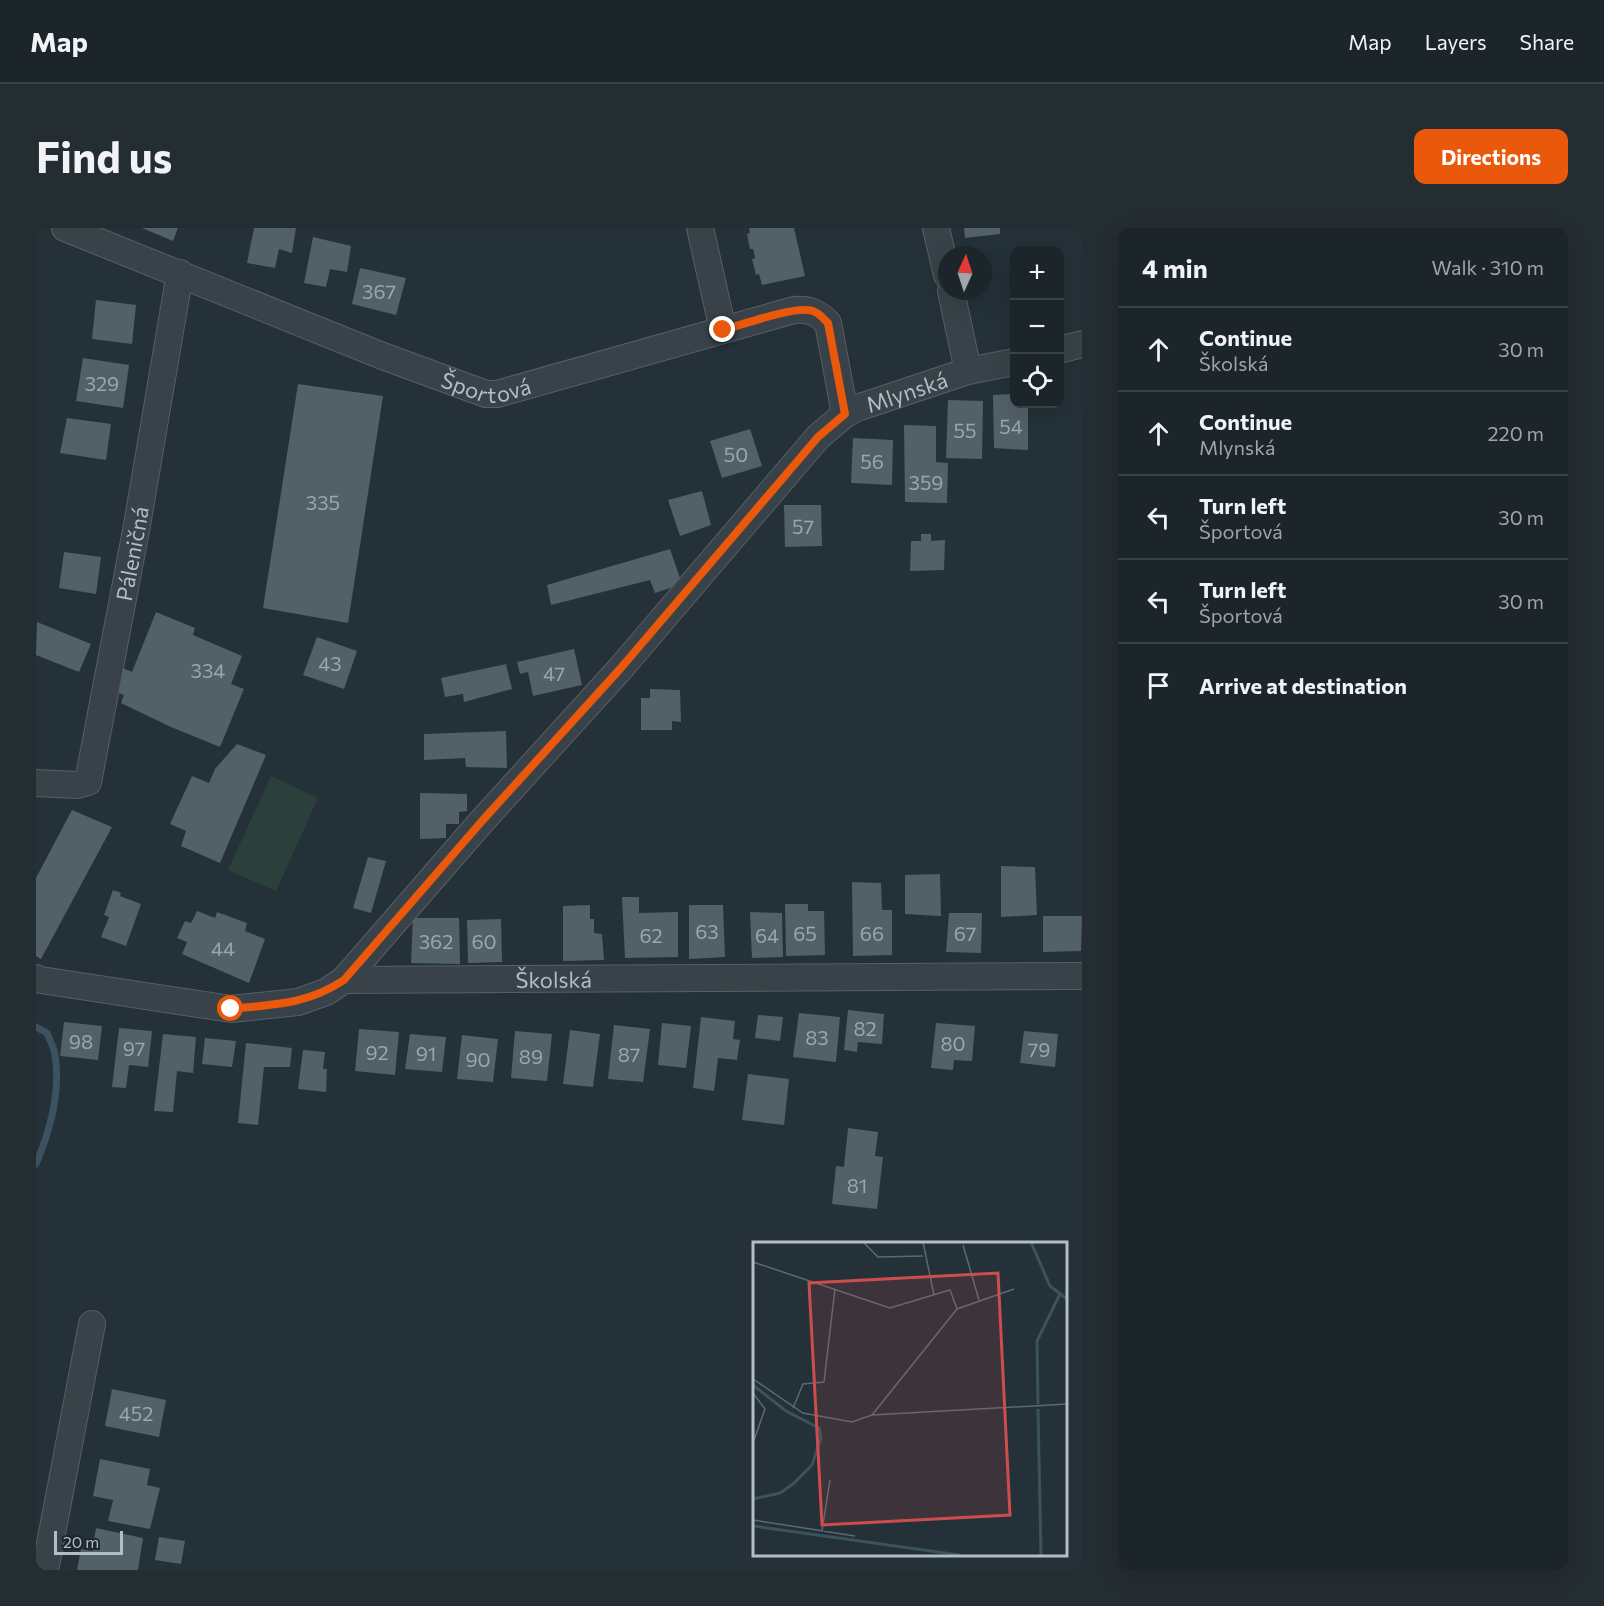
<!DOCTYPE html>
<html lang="en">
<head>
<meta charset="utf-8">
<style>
  :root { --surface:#1b252a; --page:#242d32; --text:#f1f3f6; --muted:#a0a5a8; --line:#394247; --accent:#ea580c }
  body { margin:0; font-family:Commissioner,sans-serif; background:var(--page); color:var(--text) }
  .controls { position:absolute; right:18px; top:18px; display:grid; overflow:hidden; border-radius:12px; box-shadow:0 6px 24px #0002 }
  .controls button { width:54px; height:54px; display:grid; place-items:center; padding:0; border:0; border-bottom:2px solid var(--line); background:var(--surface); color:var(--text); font:30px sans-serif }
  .compass { position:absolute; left:902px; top:18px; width:54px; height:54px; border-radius:50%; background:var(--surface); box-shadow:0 6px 24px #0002; rotate:3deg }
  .scale { position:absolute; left:18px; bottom:15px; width:69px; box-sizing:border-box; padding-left:6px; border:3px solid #b3bdc4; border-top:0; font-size:16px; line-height:21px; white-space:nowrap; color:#b3bdc4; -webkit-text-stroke:4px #1d272d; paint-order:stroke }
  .stop { position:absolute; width:18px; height:18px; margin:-14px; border:4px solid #ea580c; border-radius:50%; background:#fff }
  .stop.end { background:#ea580c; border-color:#fff; box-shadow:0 2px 6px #0008 }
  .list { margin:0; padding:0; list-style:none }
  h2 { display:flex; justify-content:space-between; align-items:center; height:78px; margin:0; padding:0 24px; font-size:26px }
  h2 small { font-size:20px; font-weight:400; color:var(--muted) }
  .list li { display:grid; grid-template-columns:39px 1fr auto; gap:18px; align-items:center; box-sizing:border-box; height:84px; padding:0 24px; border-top:2px solid var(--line) }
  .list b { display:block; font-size:22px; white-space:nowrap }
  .list p { margin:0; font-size:20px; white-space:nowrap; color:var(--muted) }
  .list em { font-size:20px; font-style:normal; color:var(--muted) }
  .icon { flex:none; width:33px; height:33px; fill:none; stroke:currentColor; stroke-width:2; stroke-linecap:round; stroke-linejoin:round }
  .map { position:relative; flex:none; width:1046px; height:1342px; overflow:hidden; border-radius:12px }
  header { display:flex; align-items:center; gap:36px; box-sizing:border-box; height:84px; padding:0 30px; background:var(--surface); border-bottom:2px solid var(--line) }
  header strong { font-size:28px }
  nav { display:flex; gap:33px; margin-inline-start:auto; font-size:21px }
  .intro { display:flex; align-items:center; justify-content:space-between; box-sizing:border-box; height:144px; padding:0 36px }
  h1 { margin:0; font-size:42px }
  .button { padding:15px 27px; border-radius:12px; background:var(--accent); color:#fff; font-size:21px; font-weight:700 }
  main { display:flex; gap:36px; padding:0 36px }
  aside { flex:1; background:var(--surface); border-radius:12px; box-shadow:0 6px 24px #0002 }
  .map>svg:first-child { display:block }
  .park { fill:#2c403b }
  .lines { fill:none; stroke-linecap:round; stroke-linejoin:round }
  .stream { stroke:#3c525f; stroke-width:7 }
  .building { fill:#526068 }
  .minor-casing { stroke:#566066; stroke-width:28 }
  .minor { stroke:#384248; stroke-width:26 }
  .route { stroke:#ea580c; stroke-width:8 }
  .labels { text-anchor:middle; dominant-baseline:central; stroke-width:4.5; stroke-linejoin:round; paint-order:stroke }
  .number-label { font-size:20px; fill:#9ba6ad }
  .street-label { font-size:22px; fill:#b3bdc4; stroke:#1d272d }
  .inset-river { fill:none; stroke:#3c525f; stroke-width:3 }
  .inset-road { fill:none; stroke:#5d6970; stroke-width:1.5 }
  .view { fill:#cd4d4f; fill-opacity:0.15; stroke:#cd4d4f; stroke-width:3 }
  .inset-edge { fill:none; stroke:#b3bdc4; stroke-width:3 }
</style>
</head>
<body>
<header>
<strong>Map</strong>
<nav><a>Map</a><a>Layers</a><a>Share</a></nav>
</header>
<div class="intro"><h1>Find us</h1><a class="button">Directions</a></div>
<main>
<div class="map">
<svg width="1046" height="1342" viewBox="0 0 1046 1342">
  <rect width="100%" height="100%" fill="#243138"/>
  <!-- park -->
  <polygon class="park" points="235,548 282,570 240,663 192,642"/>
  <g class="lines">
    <!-- stream -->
    <path class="stream" d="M0 799 11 805C14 812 18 820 19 827 25 864 14 903 0 936"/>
  </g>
  <!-- building -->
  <g class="building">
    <polygon points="106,0 142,0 137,13"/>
    <polygon points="218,0 260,0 256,25 243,21 239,40 211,35"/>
    <polygon points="713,0 758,0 769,48 726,57 723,46 720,47 716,31 719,30 717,21 714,21 711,6 714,5"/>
    <polygon points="928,0 964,0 964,6 929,10"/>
    <polygon points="277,9 315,18 311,44 294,41 290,59 268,55"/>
    <polygon points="324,40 370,50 360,87 316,76"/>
    <polygon points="60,72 100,77 96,116 56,111"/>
    <polygon points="47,130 93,137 87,180 40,173"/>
    <polygon points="262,156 347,168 312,395 227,380"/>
    <polygon points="978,166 978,176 992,176 992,222 958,220 957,167"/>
    <polygon points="912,172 947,173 946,231 910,230"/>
    <polygon points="31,190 75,196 70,232 24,225"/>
    <polygon points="868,197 900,198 900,234 912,235 911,275 869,274"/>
    <polygon points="714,201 726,238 686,250 674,213"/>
    <polygon points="817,210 857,212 856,257 815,255"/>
    <polygon points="666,263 675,297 644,308 632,272"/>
    <polygon points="748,277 785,277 786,318 749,319"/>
    <polygon points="885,306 895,306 895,313 909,312 908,342 874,343 875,313 885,313"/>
    <polygon points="634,321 646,356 619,365 614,352 515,377 511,357"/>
    <polygon points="28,324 65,329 60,366 23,360"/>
    <polygon points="120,384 159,400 157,407 206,428 195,456 208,461 184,519 135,499 85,475 88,467 75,462 84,439 96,444"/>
    <polygon points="1,394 55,416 43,444 0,427"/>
    <polygon points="281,409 321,423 308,461 267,447"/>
    <polygon points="538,421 546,457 497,468 492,444 484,446 481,434"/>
    <polygon points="470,436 476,461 428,474 427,466 409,469 405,450"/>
    <polygon points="614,461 644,462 645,494 636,493 636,502 605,502 605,470 614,470"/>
    <polygon points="470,503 471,540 430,539 429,530 388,532 388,506"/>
    <polygon points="201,516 230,527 184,635 145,618 150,603 134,596 156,548 173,555 179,541"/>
    <polygon points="384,565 431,566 431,583 423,584 423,596 410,596 410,610 384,611"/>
    <polygon points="36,582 76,599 5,731 0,728 0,650"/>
    <polygon points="332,629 350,633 335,685 317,680"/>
    <polygon points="965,638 999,639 1001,687 965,689"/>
    <polygon points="904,646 905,688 869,686 869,647"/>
    <polygon points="816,654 845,655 846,682 856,682 856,727 817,728"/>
    <polygon points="77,662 85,665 84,668 105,676 90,718 65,709 73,689 68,687"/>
    <polygon points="586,669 603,669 603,685 642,684 642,729 589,730"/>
    <polygon points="749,676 772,676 772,683 788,683 789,727 750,728"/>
    <polygon points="554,677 554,691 558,691 558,705 566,706 568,732 527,733 527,678"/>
    <polygon points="653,677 687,677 689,729 653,731"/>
    <polygon points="161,683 179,690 181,684 211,695 209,703 229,711 213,755 146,726 151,714 141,710 149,693 155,695"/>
    <polygon points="714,684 746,685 747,729 716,730"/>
    <polygon points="913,685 946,685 945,725 910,724"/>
    <polygon points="1007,688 1046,688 1045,723 1007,724"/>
    <polygon points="377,690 423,690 424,736 375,735"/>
    <polygon points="465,691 466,734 432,735 431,692"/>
    <polygon points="812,782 848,786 846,816 822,814 821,824 808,822"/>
    <polygon points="763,785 804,789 800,834 757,829"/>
    <polygon points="722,787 747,789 744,813 719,810"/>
    <polygon points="665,789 699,793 697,811 704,812 701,832 682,830 678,863 657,860"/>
    <polygon points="28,794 66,798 62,832 24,828"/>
    <polygon points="626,795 655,798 650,840 622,837"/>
    <polygon points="900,795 939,798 936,833 918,832 917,842 895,840"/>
    <polygon points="578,797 614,801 607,854 572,851"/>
    <polygon points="83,800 116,803 112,839 93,837 90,860 76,859"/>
    <polygon points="323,801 363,804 359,847 319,843"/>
    <polygon points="534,802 564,806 557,859 527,856"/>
    <polygon points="479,803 516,806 511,853 475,850"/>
    <polygon points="988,803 1022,806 1019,839 984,835"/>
    <polygon points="127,806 160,809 157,845 141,843 137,884 118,883"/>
    <polygon points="374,806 410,809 406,844 369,841"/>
    <polygon points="426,807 462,811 457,854 421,851"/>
    <polygon points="169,810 200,813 196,839 166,836"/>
    <polygon points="210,815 256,820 254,839 228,839 222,897 202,895"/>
    <polygon points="267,822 289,824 287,841 291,841 290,864 262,861"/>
    <polygon points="712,846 753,851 748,897 706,892"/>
    <polygon points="812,900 842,904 839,928 847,929 841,981 796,976 800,938 808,939"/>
    <polygon points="76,1161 130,1172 123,1209 69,1198"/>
    <polygon points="64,1231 114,1241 111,1257 124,1260 114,1301 72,1293 77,1272 57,1268"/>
    <polygon points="60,1300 107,1310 102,1342 41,1342 45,1321 56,1323"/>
    <polygon points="123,1309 149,1313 145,1336 119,1332"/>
  </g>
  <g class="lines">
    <!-- minor casing -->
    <g class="minor-casing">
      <g id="minor">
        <path id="s1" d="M29 0 344 127 450 166H461L758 82C773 81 781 84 792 95L809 186"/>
        <polyline points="664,0 687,102"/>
        <polyline points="900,0 911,47"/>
        <polyline points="915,63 932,143"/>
        <polyline points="1023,122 1046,116"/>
        <path id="s2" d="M0 555 41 557 52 554 101 297 144 45"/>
        <path id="s3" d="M0 750 5 752 195 781 262 774 290 764 308 752 1046 748"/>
        <path id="s4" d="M308 752 446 593 584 441 782 209 809 186 821 180 932 143 978 134"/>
        <polyline points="9,1342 56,1096"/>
      </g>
    </g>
    <!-- minor -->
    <use href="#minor" class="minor"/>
  </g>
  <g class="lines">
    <!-- route -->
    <path class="route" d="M195 781C239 776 270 777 308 752L446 593 584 441 782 209 809 186 792 95C787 90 783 85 777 83 760 77 706 97 687 102"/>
  </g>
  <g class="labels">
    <!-- number labels -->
    <g class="number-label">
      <text x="343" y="63">367</text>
      <text x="66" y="155">329</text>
      <text x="975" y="198">54</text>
      <text x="929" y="202">55</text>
      <text x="700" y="226">50</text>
      <text x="836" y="233">56</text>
      <text x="890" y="254">359</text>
      <text x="287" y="274">335</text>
      <text x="767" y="298">57</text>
      <text x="294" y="435">43</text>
      <text x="172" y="442">334</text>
      <text x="518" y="445">47</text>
      <text x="671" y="703">63</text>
      <text x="769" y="705">65</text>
      <text x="836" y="705">66</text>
      <text x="929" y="705">67</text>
      <text x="615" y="707">62</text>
      <text x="731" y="707">64</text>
      <text x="400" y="713">362</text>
      <text x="448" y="713">60</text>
      <text x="187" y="720">44</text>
      <text x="829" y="800">82</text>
      <text x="781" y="809">83</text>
      <text x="45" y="813">98</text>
      <text x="917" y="815">80</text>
      <text x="98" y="820">97</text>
      <text x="1003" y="821">79</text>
      <text x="341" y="824">92</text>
      <text x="390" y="825">91</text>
      <text x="593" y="826">87</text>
      <text x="495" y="828">89</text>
      <text x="442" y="831">90</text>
      <text x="821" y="957">81</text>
      <text x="100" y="1185">452</text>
    </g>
    <!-- street labels -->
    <g class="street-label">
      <text stroke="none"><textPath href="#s1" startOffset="452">Športová</textPath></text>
      <text stroke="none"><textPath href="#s4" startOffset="822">Mlynská</textPath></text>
      <text stroke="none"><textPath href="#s2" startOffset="285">Páleničná</textPath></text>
      <text stroke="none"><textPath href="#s3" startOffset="526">Školská</textPath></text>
    </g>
  </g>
  <!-- overview -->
  <g transform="translate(717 1014)">
    <rect width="314" height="314" fill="#243138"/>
    <path class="inset-river" d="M278 0 297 44 314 57M0 143 33 169 66 186 68 196 59 223 40 242 27 251 0 257M285 162 284 99 307 52M285 167 288 313M0 284 206 313"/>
    <path class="inset-road" d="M110 0 125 15 170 14M170 0 181 53M210 3 226 58M0 20 137 66 197 48 204 67M0 137 50 171 99 180 119 173 314 162M0 151 12 167 0 201M40 166 50 142 71 140 82 47M119 173 204 67 261 47M0 278 102 294M69 289 77 238"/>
    <path class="view" d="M245 31 257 273 69 283 56 41Z"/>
    <rect width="314" height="314" class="inset-edge"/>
  </g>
</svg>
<div class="controls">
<button>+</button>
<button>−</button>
<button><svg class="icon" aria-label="locate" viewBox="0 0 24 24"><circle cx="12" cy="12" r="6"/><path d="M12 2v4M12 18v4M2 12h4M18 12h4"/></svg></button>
</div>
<svg class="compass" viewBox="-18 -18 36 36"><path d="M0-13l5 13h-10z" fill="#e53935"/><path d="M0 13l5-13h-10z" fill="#a0a5a8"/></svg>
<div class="scale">20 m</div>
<div class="stop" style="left:195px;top:781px"></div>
<div class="stop end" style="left:687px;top:102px"></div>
</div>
<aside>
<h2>4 min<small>Walk · 310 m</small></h2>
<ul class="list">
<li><svg class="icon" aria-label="ahead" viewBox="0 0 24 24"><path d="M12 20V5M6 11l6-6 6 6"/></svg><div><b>Continue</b><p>Školská</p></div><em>30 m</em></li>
<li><svg class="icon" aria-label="ahead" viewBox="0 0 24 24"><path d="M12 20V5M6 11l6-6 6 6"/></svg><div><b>Continue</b><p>Mlynská</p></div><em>220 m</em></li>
<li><svg class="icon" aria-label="left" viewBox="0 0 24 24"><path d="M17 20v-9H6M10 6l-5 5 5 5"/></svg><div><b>Turn left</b><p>Športová</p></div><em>30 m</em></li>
<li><svg class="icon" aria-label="left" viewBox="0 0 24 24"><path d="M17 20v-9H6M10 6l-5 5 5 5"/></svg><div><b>Turn left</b><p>Športová</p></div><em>30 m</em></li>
<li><svg class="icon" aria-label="arrive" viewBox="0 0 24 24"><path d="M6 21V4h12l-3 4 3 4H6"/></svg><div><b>Arrive at destination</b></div></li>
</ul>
</aside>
</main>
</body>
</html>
